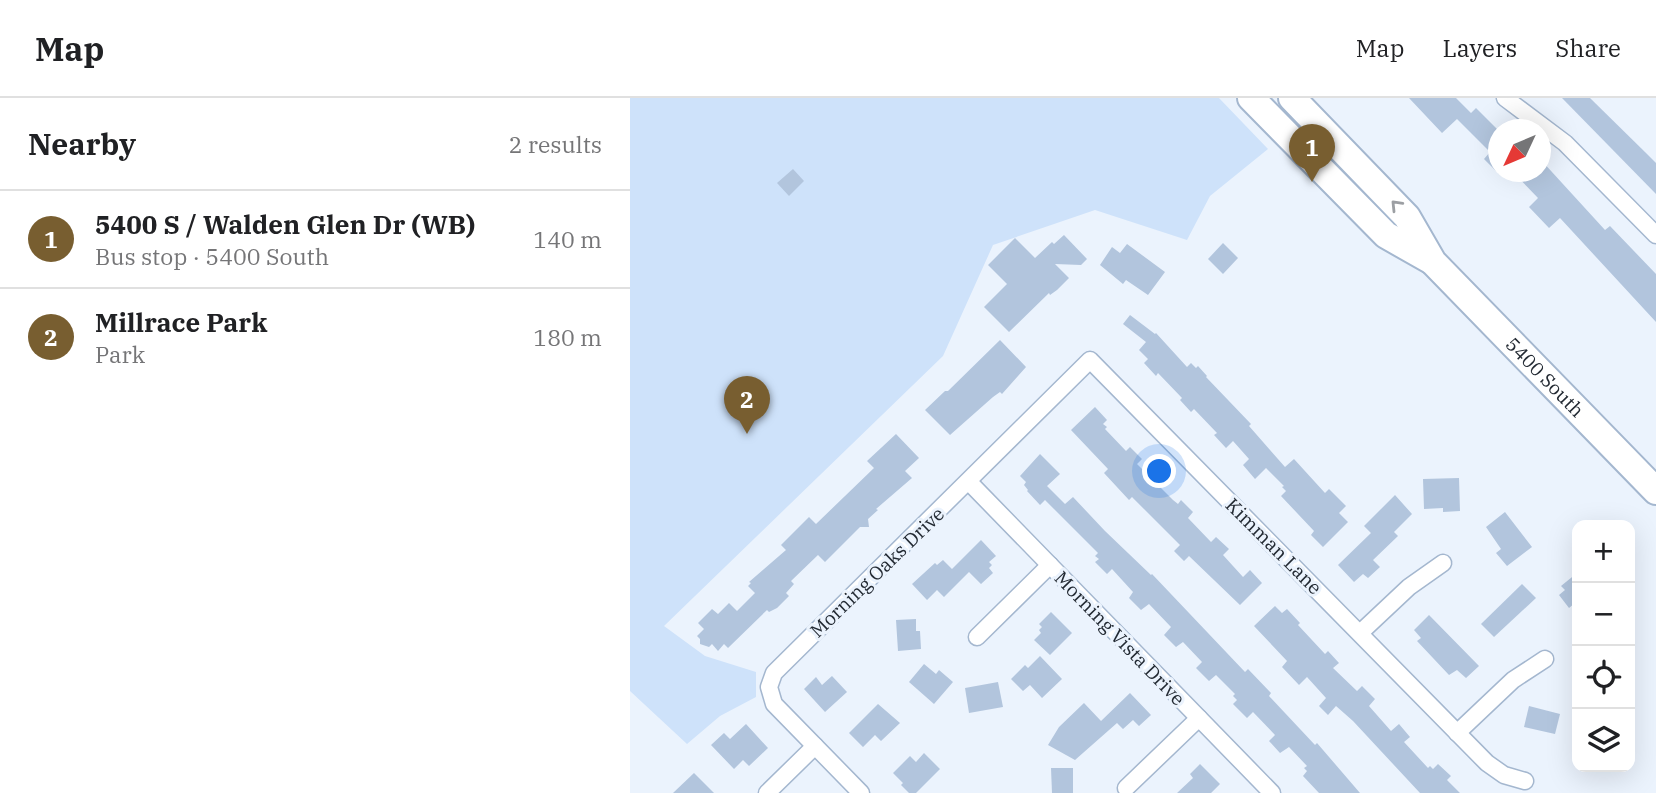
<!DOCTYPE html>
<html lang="en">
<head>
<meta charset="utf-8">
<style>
  :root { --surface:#fff; --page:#f6f6f6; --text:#202124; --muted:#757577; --line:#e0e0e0; --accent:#785e30 }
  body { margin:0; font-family:"IBM Plex Serif",serif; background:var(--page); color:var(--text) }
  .controls { position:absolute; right:21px; bottom:21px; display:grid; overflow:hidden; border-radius:14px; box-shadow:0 7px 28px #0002 }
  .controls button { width:63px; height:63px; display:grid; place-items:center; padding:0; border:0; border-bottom:2px solid var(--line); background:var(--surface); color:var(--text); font:35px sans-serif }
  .compass { position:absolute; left:858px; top:21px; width:63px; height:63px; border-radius:50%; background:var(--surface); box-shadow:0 7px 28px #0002; rotate:226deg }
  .you { position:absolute; left:530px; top:374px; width:24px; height:24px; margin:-18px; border:5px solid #fff; border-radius:50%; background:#1a73e8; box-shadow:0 0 0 10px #1a73e833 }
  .badge { display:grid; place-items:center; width:46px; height:46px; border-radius:50%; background:var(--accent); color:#fff; font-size:23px; font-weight:700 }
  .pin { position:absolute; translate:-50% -58px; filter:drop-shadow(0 2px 4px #0008) }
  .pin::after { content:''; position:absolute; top:37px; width:24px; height:21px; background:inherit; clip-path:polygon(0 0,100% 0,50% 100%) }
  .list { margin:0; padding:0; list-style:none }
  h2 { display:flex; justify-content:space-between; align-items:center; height:91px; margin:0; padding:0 28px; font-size:30px }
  h2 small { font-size:23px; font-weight:400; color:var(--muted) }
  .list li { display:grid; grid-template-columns:46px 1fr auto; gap:21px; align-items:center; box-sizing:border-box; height:98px; padding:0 28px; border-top:2px solid var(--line) }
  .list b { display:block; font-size:26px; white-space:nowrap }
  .list p { margin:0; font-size:23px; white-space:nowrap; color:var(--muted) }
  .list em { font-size:23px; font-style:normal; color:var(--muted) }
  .icon { flex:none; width:38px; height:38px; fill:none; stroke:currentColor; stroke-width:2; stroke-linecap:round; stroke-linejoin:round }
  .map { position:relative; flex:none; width:1026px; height:695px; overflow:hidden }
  header { display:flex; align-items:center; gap:42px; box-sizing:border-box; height:98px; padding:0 35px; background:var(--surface); border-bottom:2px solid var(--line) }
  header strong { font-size:33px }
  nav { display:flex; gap:38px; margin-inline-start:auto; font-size:24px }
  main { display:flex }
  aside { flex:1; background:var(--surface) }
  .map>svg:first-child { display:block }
  .green { fill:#cee2fa }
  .building { fill:#b2c5dd }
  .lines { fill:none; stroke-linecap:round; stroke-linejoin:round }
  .street-casing { stroke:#a4b7cf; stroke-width:19 }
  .primary-casing { stroke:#a4b7cf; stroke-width:30 }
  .street { stroke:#fff; stroke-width:16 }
  .primary { stroke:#fff; stroke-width:26 }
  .oneway { stroke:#9c9fa3 }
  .labels { text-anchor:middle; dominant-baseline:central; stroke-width:6; stroke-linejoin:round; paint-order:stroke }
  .street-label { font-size:19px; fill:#232a33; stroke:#ebf3fd }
</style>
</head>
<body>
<header>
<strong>Map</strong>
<nav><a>Map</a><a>Layers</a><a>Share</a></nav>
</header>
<main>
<aside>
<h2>Nearby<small>2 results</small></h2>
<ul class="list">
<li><span class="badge">1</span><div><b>5400 S / Walden Glen Dr (WB)</b><p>Bus stop · 5400 South</p></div><em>140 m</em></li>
<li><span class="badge">2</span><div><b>Millrace Park</b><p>Park</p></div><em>180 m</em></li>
</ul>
</aside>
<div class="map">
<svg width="1026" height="695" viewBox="0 0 1026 695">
  <rect width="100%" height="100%" fill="#ebf3fd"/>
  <!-- green -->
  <polygon class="green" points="0,0 589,0 638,51 580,98 557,142 465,112 363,147 313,258 34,528 75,558 126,574 126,599 90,618 57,646 0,593"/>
  <!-- building -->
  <g class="building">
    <polygon points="779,0 826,0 841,15 846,10 869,33 869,76 854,61 860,54 827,21 812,35"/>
    <polygon points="932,0 960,0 1017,56 1026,65 1026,96"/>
    <polygon points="911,62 975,132 980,128 1026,176 1026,224 930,120 919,130 899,109 908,100 883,74 911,74"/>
    <polygon points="163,71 174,83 159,98 147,85"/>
    <polygon points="434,137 457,161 451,167 425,166 439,180 427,192 420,197 419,195 379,234 354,209 377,186 358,167 385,140 405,160 422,144 424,146"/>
    <polygon points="593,145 608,160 593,176 578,161"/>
    <polygon points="497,146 535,174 518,197 496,182 493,186 470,167 482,149 490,155"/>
    <polygon points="500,217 525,236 526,235 557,269 561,265 566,270 568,268 577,278 576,279 621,326 619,328 655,369 664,361 695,395 699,391 716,408 709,415 718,424 693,449 681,437 684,433 651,398 656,393 652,389 654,388 636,370 625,381 613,367 619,361 603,343 596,350 584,337 587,335 564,311 561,314 550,302 552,300 528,275 526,278 514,265 518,261 509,252 516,244 493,226"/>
    <polygon points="370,242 396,269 372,296 370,294 363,299 320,337 295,312 315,293 318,293"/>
    <polygon points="465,309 477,322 473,326 477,329 475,331 496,353 500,349 512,361 507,366 543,402 548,406 551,402 563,414 558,420 581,444 586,439 599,451 593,457 613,479 620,472 632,485 610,507 559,458 554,463 544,453 550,447 502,399 499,402 474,375 478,371 441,332"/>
    <polygon points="266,336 289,360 275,373 282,380 246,411 248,412 238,421 239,429 230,429 195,464 188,457 161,483 164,486 156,495 159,498 147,510 139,514 137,512 98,550 94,546 88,553 82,546 79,549 70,546 70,541 67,538 74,531 68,525 82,511 88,516 99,505 107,513 125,495 118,488 121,485 119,484 156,452 151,447 179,419 186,426 244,370 237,363"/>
    <polygon points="410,356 430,376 417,388 435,406 443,399 475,433 521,477 522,476 615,574 618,571 641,595 639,598 685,647 687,645 730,695 689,695 673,678 677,673 674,670 677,668 659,649 650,655 639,643 645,637 623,614 617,620 603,606 607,602 603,598 605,596 586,577 579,583 566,570 572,564 553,544 546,549 534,537 541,529 519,506 511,512 499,500 503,494 482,471 477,476 465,464 469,461 465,458 468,455 415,402 410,407 397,393 398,392 394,387 396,384 390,378"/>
    <polygon points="829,380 830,413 813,414 813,410 794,411 793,381"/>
    <polygon points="765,397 782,416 764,434 768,438 743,462 750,469 738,480 733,476 724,484 708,467 741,435 734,428"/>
    <polygon points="875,414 902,449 877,468 866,455 871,451 856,429"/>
    <polygon points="351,442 366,458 359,464 362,467 359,470 363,475 351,486 339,474 314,499 307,492 297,502 282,486 305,465 307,467 313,462 322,471"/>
    <polygon points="947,475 947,508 945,505 939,510 929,497 935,492 931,488"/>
    <polygon points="892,486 906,500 864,539 851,526"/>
    <polygon points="645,508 652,515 657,511 670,525 668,527 695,556 698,553 709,565 703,570 727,593 732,588 745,601 739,608 761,633 769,626 780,639 774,644 798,670 800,668 803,671 808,666 821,678 817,682 830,695 790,695 723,623 706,608 698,617 689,608 696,600 677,579 669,587 652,569 657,563 624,528"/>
    <polygon points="421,514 442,535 420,557 404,542 411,535 409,532 412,529 409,526"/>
    <polygon points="799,517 849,568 836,580 827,572 819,577 787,543 791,540 784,532"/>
    <polygon points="286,521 286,533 290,533 291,551 268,553 266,522"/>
    <polygon points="410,558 432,581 412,600 400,587 393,593 381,581 395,567 398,570"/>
    <polygon points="294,566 306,576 309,572 323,584 304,606 279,584"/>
    <polygon points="202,578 217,594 195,614 174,591 186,579 192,587"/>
    <polygon points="368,584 373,609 339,615 335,590"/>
    <polygon points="500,595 521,617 509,628 503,622 493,631 487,625 445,662 418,647 429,629 454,605 471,623"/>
    <polygon points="248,606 270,625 251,643 245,637 233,649 219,635"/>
    <polygon points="899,608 930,616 925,636 894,629"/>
    <polygon points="116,626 138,650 119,668 113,662 104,671 81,647 94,635 100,641"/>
    <polygon points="294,655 310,671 286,695 279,695 271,687 273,685 263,675 280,658 286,664"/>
    <polygon points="570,666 590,686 581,695 547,695 563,680 560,676"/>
    <polygon points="421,670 443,670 443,695 422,695"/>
    <polygon points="64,675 84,695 43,695"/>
  </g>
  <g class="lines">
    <!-- street casing -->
    <g class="street-casing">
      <g id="street">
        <polyline points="875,0 935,45 1026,137"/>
        <polyline points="339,384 642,695"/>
        <polyline points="730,535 779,489 813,465"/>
        <polyline points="347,539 420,467"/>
        <polyline points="827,635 883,582 915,561"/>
        <polyline points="496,690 569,620"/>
        <polyline points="137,695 185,648"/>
        <polyline points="231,695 144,606 139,589 144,575 460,262 857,665 874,677 895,683"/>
      </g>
    </g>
    <!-- primary casing -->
    <g class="primary-casing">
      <g id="primary">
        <polyline points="621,0 756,137 800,162"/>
        <path id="s1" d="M662 0 777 119 803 164 1026 393"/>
      </g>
    </g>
    <!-- street -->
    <use href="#street" class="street"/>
    <!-- primary -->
    <use href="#primary" class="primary"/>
  </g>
  <!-- one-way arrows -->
  <defs><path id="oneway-chevron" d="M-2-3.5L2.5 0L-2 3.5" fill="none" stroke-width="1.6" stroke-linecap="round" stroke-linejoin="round" transform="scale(1.75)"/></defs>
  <use class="oneway" href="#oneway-chevron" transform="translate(766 107) rotate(-134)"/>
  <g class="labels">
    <!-- street labels -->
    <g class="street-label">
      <text stroke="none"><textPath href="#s1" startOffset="378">5400 South</textPath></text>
      <text transform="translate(644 448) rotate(45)">Kimman Lane</text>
      <text transform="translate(247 474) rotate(-44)">Morning Oaks Drive</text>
      <text transform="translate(490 540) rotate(46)">Morning Vista Drive</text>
    </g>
  </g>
</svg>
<div class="controls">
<button>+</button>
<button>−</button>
<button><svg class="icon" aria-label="locate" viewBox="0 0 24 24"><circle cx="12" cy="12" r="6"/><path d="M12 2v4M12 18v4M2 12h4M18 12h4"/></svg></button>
<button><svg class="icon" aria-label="layers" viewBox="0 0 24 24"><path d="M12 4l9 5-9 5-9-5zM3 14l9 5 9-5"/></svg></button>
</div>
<svg class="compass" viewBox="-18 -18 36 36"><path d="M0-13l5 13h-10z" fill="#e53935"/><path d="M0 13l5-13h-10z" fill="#757577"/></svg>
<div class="you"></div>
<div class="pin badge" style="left:682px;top:84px">1</div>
<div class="pin badge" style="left:117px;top:336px">2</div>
</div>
</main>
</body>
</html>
